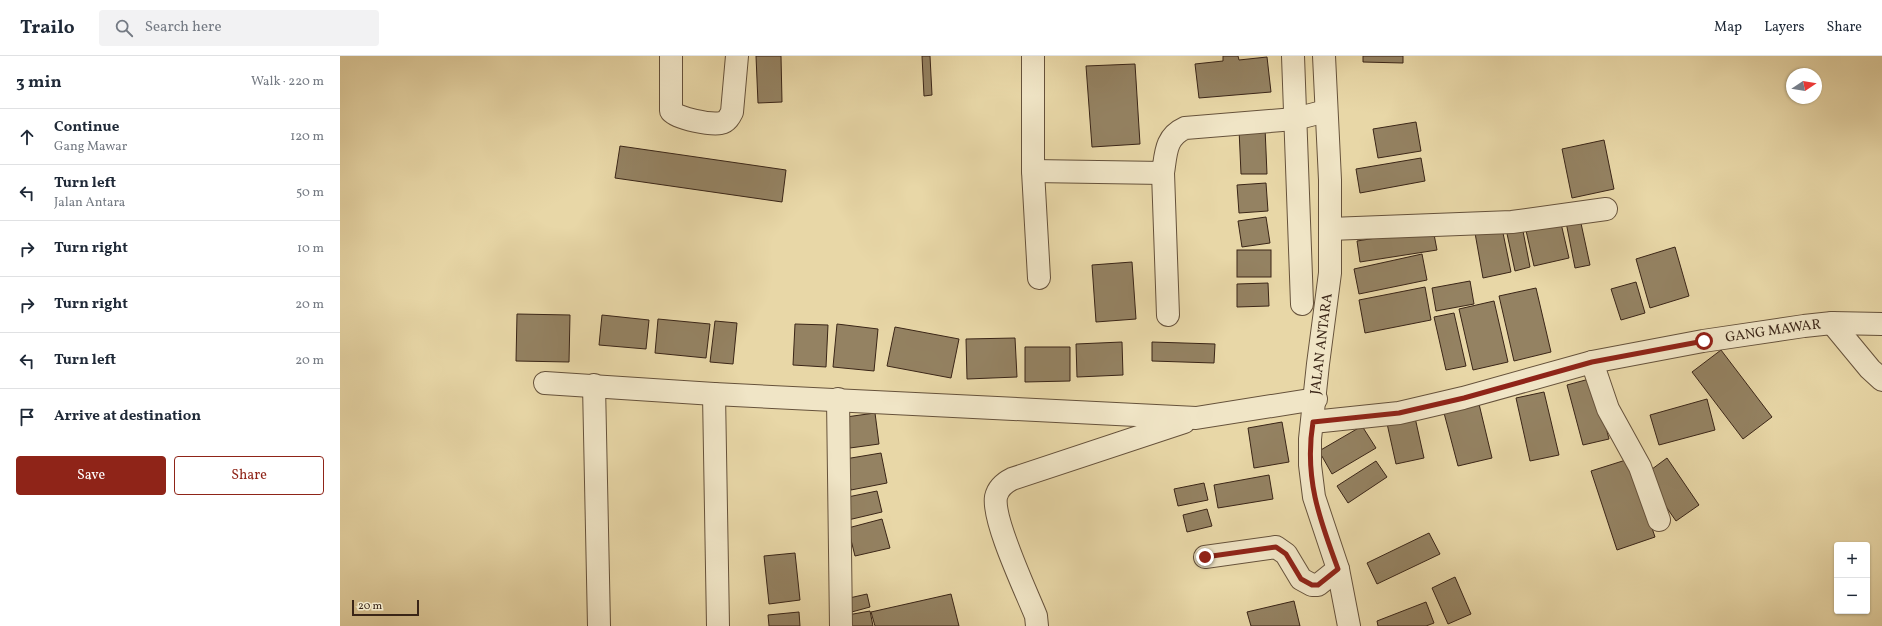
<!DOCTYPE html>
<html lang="en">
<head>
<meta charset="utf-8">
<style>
  :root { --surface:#fff; --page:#f2f2f3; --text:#1f2937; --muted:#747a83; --line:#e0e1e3; --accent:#8f2418 }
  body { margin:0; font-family:Vollkorn,serif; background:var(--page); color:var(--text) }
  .controls { position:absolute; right:12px; bottom:12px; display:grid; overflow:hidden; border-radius:4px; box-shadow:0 1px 3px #0004 }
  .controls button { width:36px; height:36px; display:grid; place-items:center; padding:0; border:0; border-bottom:1px solid var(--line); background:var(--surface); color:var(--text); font:20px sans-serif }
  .compass { position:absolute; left:1446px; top:12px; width:36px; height:36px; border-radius:50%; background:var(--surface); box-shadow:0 1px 3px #0004; rotate:78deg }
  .scale { position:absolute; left:12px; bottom:10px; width:67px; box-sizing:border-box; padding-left:4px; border:2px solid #3a2517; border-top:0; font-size:11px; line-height:14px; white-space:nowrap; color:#3a2517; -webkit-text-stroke:3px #f0e5c6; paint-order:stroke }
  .stop { position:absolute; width:12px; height:12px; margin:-9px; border:3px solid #8f2418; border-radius:50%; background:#fff }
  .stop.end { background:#8f2418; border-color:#fff; box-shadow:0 1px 4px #0008 }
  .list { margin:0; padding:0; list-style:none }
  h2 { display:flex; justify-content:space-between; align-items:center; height:52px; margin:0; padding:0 16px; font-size:17px }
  h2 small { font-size:13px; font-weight:400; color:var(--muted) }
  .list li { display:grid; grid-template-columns:26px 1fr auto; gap:12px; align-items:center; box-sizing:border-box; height:56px; padding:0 16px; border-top:1px solid var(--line) }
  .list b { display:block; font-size:15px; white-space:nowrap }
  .list p { margin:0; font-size:13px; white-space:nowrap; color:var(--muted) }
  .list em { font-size:13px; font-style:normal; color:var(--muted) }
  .actions { display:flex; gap:8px; padding:12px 16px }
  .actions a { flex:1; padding:9px 0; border:1px solid var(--accent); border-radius:4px; text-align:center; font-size:14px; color:var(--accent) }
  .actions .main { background:var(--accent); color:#fff }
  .icon { flex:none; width:22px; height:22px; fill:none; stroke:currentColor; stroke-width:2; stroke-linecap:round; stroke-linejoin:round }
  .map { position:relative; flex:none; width:1542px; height:570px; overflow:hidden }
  header { display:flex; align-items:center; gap:24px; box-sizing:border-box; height:56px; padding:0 20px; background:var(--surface); border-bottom:1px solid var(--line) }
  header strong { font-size:19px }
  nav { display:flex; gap:22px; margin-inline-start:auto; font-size:14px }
  .search { width:280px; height:36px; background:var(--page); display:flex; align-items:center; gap:10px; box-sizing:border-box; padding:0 14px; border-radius:4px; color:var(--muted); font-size:15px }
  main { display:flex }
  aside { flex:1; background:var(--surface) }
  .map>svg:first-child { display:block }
  .building { fill:#948262; stroke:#3a2517 }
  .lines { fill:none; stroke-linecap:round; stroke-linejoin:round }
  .minor-casing { stroke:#66523b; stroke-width:24 }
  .minor { stroke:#f0e5c6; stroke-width:22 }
  .route { stroke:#8f2418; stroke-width:5 }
  .labels { text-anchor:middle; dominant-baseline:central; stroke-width:4; stroke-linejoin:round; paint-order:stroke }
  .street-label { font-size:14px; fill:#3a2517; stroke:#f0e5c6 }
</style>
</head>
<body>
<header>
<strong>Trailo</strong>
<div class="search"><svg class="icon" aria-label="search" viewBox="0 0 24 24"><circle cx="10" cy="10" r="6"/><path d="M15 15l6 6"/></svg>Search here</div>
<nav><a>Map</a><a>Layers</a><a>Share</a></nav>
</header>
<main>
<aside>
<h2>3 min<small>Walk · 220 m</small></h2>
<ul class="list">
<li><svg class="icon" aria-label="ahead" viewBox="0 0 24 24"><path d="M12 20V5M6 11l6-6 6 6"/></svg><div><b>Continue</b><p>Gang Mawar</p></div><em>120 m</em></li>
<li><svg class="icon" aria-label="left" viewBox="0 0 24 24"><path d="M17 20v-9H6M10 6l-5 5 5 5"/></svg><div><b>Turn left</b><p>Jalan Antara</p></div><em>50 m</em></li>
<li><svg class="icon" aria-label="right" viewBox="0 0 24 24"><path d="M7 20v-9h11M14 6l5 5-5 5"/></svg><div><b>Turn right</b></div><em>10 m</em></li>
<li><svg class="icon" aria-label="right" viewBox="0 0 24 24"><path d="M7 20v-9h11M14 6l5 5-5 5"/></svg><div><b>Turn right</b></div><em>20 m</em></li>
<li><svg class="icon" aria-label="left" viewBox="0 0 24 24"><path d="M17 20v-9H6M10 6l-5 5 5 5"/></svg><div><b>Turn left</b></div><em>20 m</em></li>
<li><svg class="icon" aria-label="arrive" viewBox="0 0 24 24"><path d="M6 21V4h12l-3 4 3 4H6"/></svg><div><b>Arrive at destination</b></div></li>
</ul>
<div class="actions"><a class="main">Save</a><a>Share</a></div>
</aside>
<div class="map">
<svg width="1542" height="570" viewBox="0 0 1542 570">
  <rect width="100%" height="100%" fill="#e8d7a7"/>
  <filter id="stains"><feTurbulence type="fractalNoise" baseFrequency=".005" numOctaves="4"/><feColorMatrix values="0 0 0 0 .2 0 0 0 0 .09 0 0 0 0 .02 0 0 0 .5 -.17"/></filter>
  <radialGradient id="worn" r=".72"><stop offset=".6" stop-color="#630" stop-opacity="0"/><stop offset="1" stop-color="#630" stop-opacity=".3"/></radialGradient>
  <!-- building -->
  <g class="building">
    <polygon points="416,0 441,0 442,46 418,47"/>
    <polygon points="582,0 590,0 592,39 584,40"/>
    <polygon points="883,0 898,0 899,4 927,1 931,36 859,42 855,8 883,5"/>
    <polygon points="1023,0 1063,0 1063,7 1023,6"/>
    <polygon points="795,8 800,88 752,91 746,10"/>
    <polygon points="1076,66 1081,95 1038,102 1033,73"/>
    <polygon points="925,72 927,118 901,118 899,73"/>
    <polygon points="1264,84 1274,133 1232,142 1222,93"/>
    <polygon points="280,90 446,114 442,146 275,122"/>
    <polygon points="1081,102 1085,125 1020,137 1016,113"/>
    <polygon points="926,127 928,155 899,157 897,129"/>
    <polygon points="1239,158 1250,209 1235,212 1225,161"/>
    <polygon points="926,161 930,187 902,191 898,165"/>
    <polygon points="1220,163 1229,202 1194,210 1185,170"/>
    <polygon points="1182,170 1190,211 1175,215 1166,173"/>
    <polygon points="1162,172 1171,216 1143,222 1135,177"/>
    <polygon points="1093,173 1097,194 1020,206 1017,185"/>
    <polygon points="1335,191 1349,240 1310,252 1296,203"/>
    <rect x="897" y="194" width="34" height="27"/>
    <polygon points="1082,198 1087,224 1019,238 1014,213"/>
    <polygon points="792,206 796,263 756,266 752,209"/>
    <polygon points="1130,225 1134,248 1096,255 1092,232"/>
    <polygon points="1296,226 1305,257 1281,264 1271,233"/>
    <polygon points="928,227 929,250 897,251 897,228"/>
    <polygon points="1085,231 1091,264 1025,277 1019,244"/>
    <polygon points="1196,232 1211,296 1174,305 1159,240"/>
    <polygon points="1154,245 1168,306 1133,314 1119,253"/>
    <polygon points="1114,257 1126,310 1106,314 1094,261"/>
    <polygon points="177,258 230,259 229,306 176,305"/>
    <polygon points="262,259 309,264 306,293 259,289"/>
    <polygon points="318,263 370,268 366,302 315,297"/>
    <polygon points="375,265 397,267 393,308 370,306"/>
    <polygon points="455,268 488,269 486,311 453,309"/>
    <polygon points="497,268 538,273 534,315 493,311"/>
    <polygon points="555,271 619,283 611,322 547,310"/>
    <polygon points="675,282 677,321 627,323 626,283"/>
    <polygon points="782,286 783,319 737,321 736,288"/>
    <polygon points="812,286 875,288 874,307 812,305"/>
    <polygon points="685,291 730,291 730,325 685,326"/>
    <polygon points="1381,294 1432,361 1403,383 1352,316"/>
    <polygon points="1253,322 1269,383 1243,389 1227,329"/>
    <polygon points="1204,336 1219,399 1190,405 1176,342"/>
    <polygon points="1367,343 1375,374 1319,389 1310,359"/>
    <polygon points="1139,348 1152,402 1118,410 1104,357"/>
    <polygon points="535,357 539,388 510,392 506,361"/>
    <polygon points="1074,357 1084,402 1056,408 1046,363"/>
    <polygon points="942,366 949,406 914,412 908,372"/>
    <polygon points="1022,370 1036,392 992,418 979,395"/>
    <polygon points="541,397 547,427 511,434 505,403"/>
    <polygon points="1327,402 1359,449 1336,465 1304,419"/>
    <polygon points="1289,403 1315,481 1277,494 1251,415"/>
    <polygon points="1036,405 1047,421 1008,447 997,430"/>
    <polygon points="929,419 933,443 878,452 874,429"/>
    <polygon points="864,427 868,444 838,450 834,433"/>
    <polygon points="537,435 542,456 508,464 503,442"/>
    <polygon points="867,453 872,470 847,476 843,459"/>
    <polygon points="542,463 550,492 515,500 508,472"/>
    <polygon points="1089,477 1100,498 1037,528 1027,507"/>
    <polygon points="455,497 460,544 429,548 424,500"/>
    <polygon points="1115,521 1131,558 1108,568 1092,532"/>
    <polygon points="527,538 530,551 508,557 505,543"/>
    <polygon points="611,538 619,570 535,570 531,556"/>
    <polygon points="954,545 960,570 911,570 907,556"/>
    <polygon points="1086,546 1094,567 1086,570 1038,570 1037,565"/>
    <polygon points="530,555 533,570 504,570 502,560"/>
    <polygon points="459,556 460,570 429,570 428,559"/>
  </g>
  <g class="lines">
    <!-- minor casing -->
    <g class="minor-casing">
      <g id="minor">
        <path d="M331 0V55C338 63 371 69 381 67 387 66 390 60 392 56L397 0"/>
        <polyline points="693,0 693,115 699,222"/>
        <polyline points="953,0 962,248"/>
        <polyline points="984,0 990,124 990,217 978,308 970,383 970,409 974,441 998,513 1009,570"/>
        <path d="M693 115 823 117C826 98 825 81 845 72L955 63 986 55"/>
        <polyline points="823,117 828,259"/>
        <polyline points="990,173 1172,166 1266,153"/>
        <polyline points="1492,267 1530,313 1542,324"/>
        <polyline points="1252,306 1268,353 1300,411 1319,464"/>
        <polyline points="205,327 374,338 856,362 976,343"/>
        <polyline points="254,329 259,570"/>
        <polyline points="374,338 378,570"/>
        <polyline points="498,343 501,570"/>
        <path id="s1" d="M973 366 1059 357 1123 342 1252 306 1363 285 1464 270 1492 267 1542 268"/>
        <polyline points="865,501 936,491 946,498 961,523 972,529 978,529 998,513"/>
        <path d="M697 570 696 560C686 535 652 464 656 441 658 432 664 427 672 423L844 366"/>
      </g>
    </g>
    <!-- minor -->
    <use href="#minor" class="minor"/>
  </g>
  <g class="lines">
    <!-- route -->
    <path class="route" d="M865 501 936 491 946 498 961 523 972 529H978L998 513C979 462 964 421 973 366L1059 357 1124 342 1252 306 1364 285"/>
  </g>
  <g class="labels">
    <!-- street labels -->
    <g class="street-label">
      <text stroke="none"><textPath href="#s1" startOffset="470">GANG MAWAR</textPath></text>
      <text transform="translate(982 288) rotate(-83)">JALAN ANTARA</text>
    </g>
  </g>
  <rect width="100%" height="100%" filter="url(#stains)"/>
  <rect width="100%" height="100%" fill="url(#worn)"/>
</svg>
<div class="controls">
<button>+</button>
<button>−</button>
</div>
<svg class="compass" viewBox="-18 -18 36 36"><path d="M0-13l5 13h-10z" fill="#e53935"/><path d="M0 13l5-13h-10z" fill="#747a83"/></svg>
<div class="scale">20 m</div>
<div class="stop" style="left:1364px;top:285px"></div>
<div class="stop end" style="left:865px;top:501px"></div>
</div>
</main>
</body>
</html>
